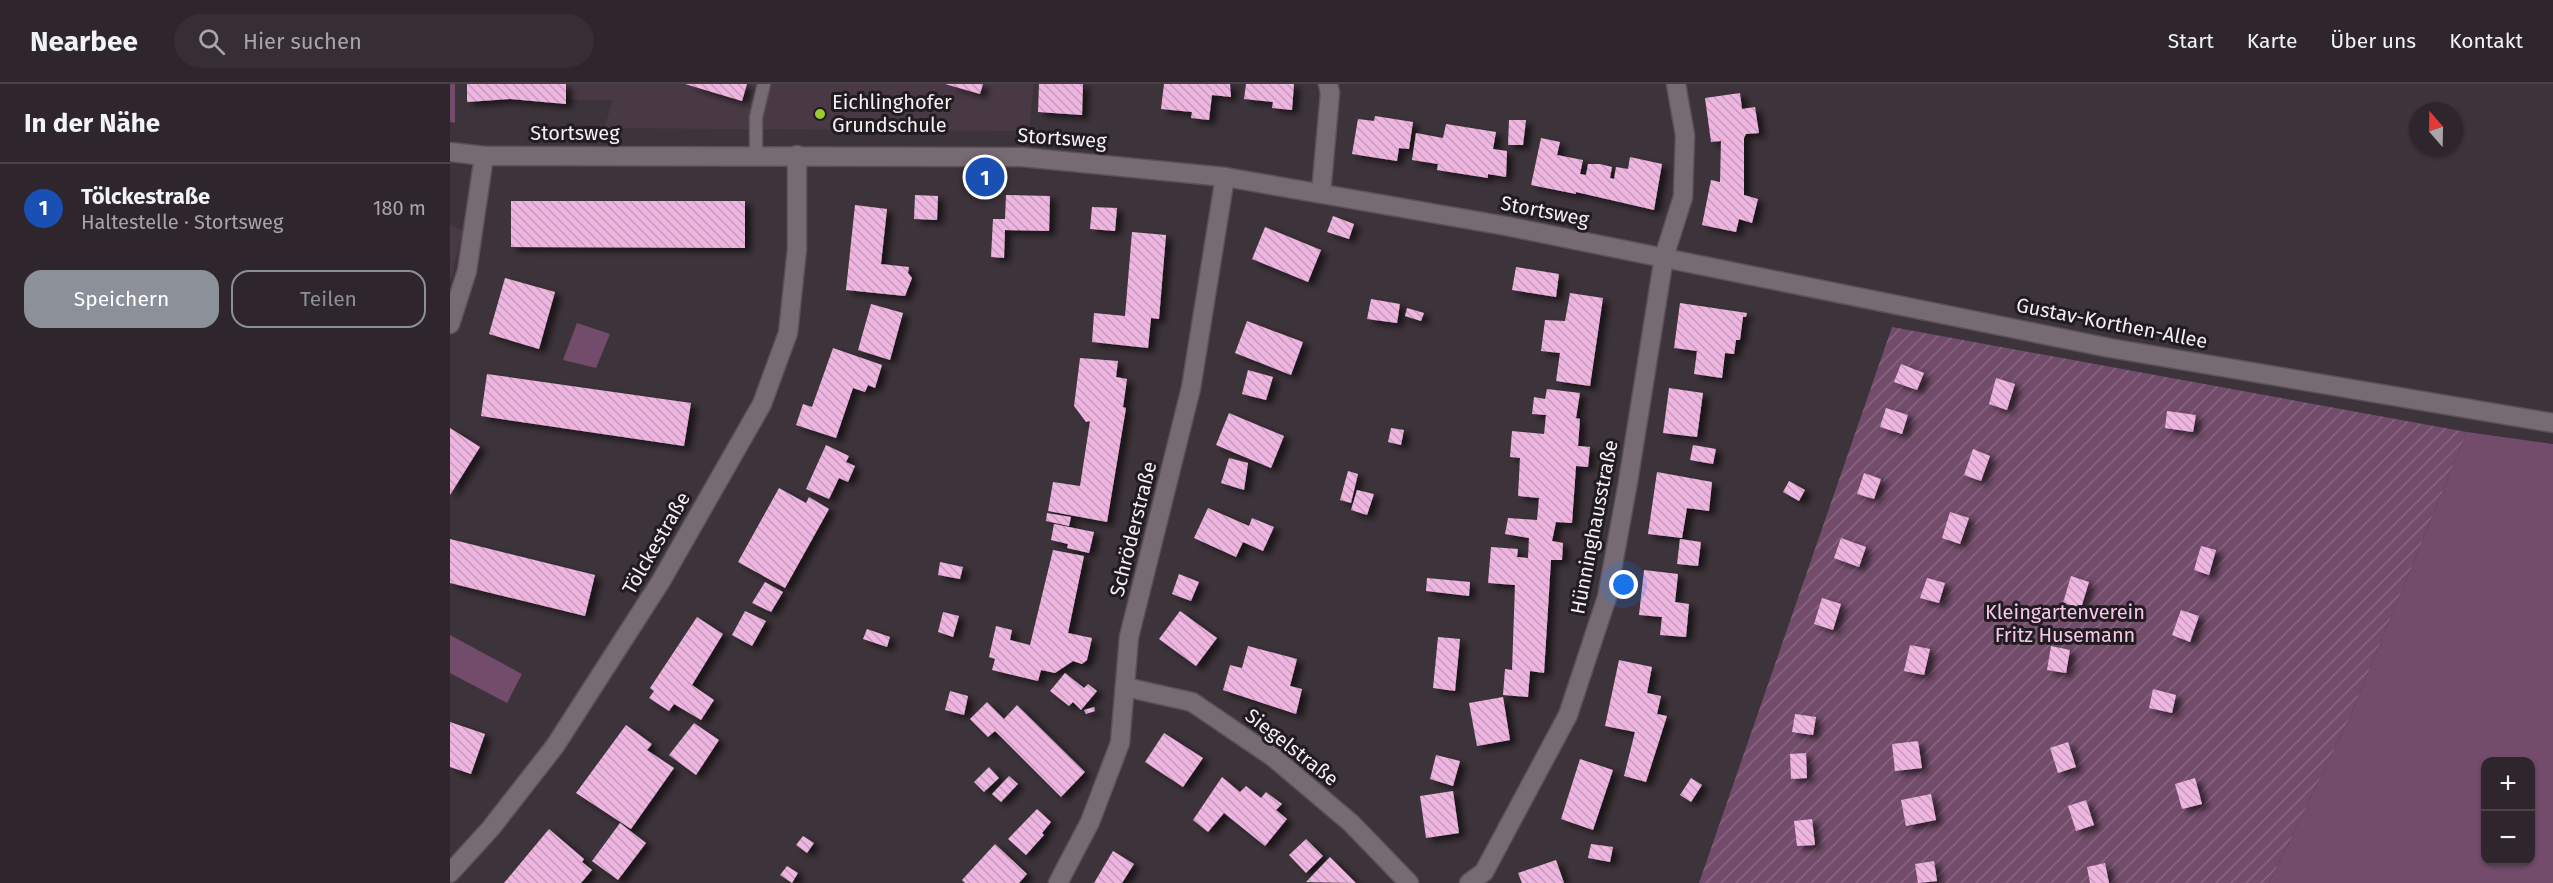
<!DOCTYPE html>
<html lang="de">
<head>
<meta charset="utf-8">
<style>
  :root { --surface:#2e262c; --page:#362e34; --text:#f1f3f6; --muted:#a7a5a9; --line:#494348; --accent:#8c9099 }
  body { margin:0; font-family:"Fira Sans",sans-serif; background:var(--page); color:var(--text) }
  .controls { position:absolute; right:18px; bottom:18px; display:grid; overflow:hidden; border-radius:12px; box-shadow:0 2px 4px #0004 }
  .controls button { width:54px; height:54px; display:grid; place-items:center; padding:0; border:0; border-bottom:2px solid var(--line); background:var(--surface); color:var(--text); font:30px sans-serif }
  .compass { position:absolute; left:1959px; top:18px; width:54px; height:54px; border-radius:50%; background:var(--surface); box-shadow:0 2px 4px #0004; rotate:340deg }
  .you { position:absolute; left:1174px; top:501px; width:21px; height:21px; margin:-15px; border:4px solid #fff; border-radius:50%; background:#1a73e8; box-shadow:0 0 0 9px #1a73e833 }
  .badge { display:grid; place-items:center; width:39px; height:39px; border-radius:50%; background:var(--accent); color:#fff; font-size:20px; font-weight:700 }
  .pin { position:absolute; translate:-50% -50%; border:3px solid #fff; box-shadow:0 2px 6px #0006 }
  .list { margin:0; padding:0; list-style:none }
  h2 { display:flex; justify-content:space-between; align-items:center; height:78px; margin:0; padding:0 24px; font-size:26px }
  h2 small { font-size:20px; font-weight:400; color:var(--muted) }
  .list li { display:grid; grid-template-columns:39px 1fr auto; gap:18px; align-items:center; box-sizing:border-box; height:90px; padding:0 24px; border-top:2px solid var(--line) }
  .list b { display:block; font-size:22px; white-space:nowrap }
  .list p { margin:0; font-size:20px; white-space:nowrap; color:var(--muted) }
  .list em { font-size:20px; font-style:normal; color:var(--muted) }
  .actions { display:flex; gap:12px; padding:18px 24px }
  .actions a { flex:1; padding:14px 0; border:2px solid var(--accent); border-radius:18px; text-align:center; font-size:21px; color:var(--accent) }
  .actions .main { background:var(--accent); color:#fff }
  .icon { flex:none; width:33px; height:33px; fill:none; stroke:currentColor; stroke-width:2; stroke-linecap:round; stroke-linejoin:round }
  .map { position:relative; flex:none; width:2103px; height:799px; overflow:hidden }
  header { display:flex; align-items:center; gap:36px; box-sizing:border-box; height:84px; padding:0 30px; background:var(--surface); border-bottom:2px solid var(--line) }
  header strong { font-size:28px }
  nav { display:flex; gap:33px; margin-inline-start:auto; font-size:21px }
  .search { width:420px; height:54px; background:var(--page); display:flex; align-items:center; gap:15px; box-sizing:border-box; padding:0 21px; border-radius:33px; color:var(--muted); font-size:22px }
  main { display:flex }
  aside { flex:1; background:var(--surface) }
  .map>svg:first-child { display:block }
  .built { fill:#493945 }
  .green { fill:#724c6a; fill-rule:evenodd }
  .garden { fill:url(#garden-furrows) }
  .building { fill:url(#building-back-hatch); filter:url(#shadow) }
  .lines { fill:none; stroke-linecap:round; stroke-linejoin:round }
  .lane-casing { stroke:#5b5259; stroke-width:15 }
  .street-casing { stroke:#5b5259; stroke-width:21 }
  .lane { stroke:#766b73; stroke-width:12 }
  .street { stroke:#766b73; stroke-width:18 }
  .poi-dot { fill:#9dca30; stroke:#211c20; stroke-width:2 }
  .labels { text-anchor:middle; dominant-baseline:central; stroke-width:6; stroke-linejoin:round; paint-order:stroke }
  .poi-label { font-size:20px; fill:#f6eff4; stroke:#211c20; text-anchor:start }
  .street-label { font-size:20px; fill:#f6eff4; stroke:#211c20 }
  .park-label { font-size:20px; fill:#f6c7ea; stroke:#211c20 }
</style>
</head>
<body>
<header>
<strong>Nearbee</strong>
<div class="search"><svg class="icon" aria-label="search" viewBox="0 0 24 24"><circle cx="10" cy="10" r="6"/><path d="M15 15l6 6"/></svg>Hier suchen</div>
<nav><a>Start</a><a>Karte</a><a>Über uns</a><a>Kontakt</a></nav>
</header>
<main>
<aside>
<h2>In der Nähe<small></small></h2>
<ul class="list">
<li><span class="badge" style="background:#1a4fb4">1</span><div><b>Tölckestraße</b><p>Haltestelle · Stortsweg</p></div><em>180 m</em></li>
</ul>
<div class="actions"><a class="main">Speichern</a><a>Teilen</a></div>
</aside>
<div class="map">
<svg width="2103" height="799" viewBox="0 0 2103 799">
  <defs>
    <pattern id="garden-furrows" width="10" height="10" patternUnits="userSpaceOnUse" patternTransform="scale(1.5)"><rect width="10" height="10" fill="#724c6a"/><path d="M-1 1l2-2M0 10L10 0M9 11l2-2" fill="none" stroke="#876680"/></pattern>
    <pattern id="building-back-hatch" width="6" height="6" patternUnits="userSpaceOnUse" patternTransform="scale(1.5)"><rect width="6" height="6" fill="#eeb5e0"/><path d="M-1 5l2 2M0 0l6 6M5-1l2 2" fill="none" stroke="#c59aba"/></pattern>
    <filter id="shadow"><feDropShadow dx="6" dy="4" stdDeviation="3" flood-color="#0009"/></filter>
  </defs>
  <rect width="100%" height="100%" fill="#3d333a"/>
  <!-- built -->
  <g class="built">
    <polygon points="18,0 584,0 579,47 154,44 163,16 60,15 17,18"/>
    <polygon points="0,141 13,146 0,198"/>
  </g>
  <!-- green -->
  <g class="green">
    <polygon points="0,0 5,0 5,39 0,38"/>
    <polygon points="127,239 160,250 146,284 113,276"/>
    <path d="M2017 348 2103 360V799H1819L1899 635ZM2036 678H2080V776H2036Z"/>
    <polygon points="0,551 72,590 57,619 0,589"/>
  </g>
  <!-- garden -->
  <polygon class="garden" points="1442,243 2017,348 1899,635 1819,799 1249,799"/>
  <!-- building -->
  <g class="building">
    <polygon points="17,0 116,0 116,20 60,15 17,18"/>
    <polygon points="235,0 297,0 292,17"/>
    <polygon points="495,0 533,0 530,10"/>
    <polygon points="589,0 633,0 632,31 588,28"/>
    <polygon points="714,0 780,0 781,13 762,11 759,36 741,34 742,28 711,25"/>
    <polygon points="796,0 844,0 842,26 822,24 823,18 794,15"/>
    <polygon points="1290,9 1292,25 1305,23 1309,49 1296,50 1294,54 1294,111 1308,115 1302,139 1289,135 1286,148 1252,141 1261,96 1270,98 1271,57 1261,58 1255,14"/>
    <polygon points="925,32 963,38 959,65 949,64 947,77 902,70 908,35 924,37"/>
    <polygon points="1059,36 1076,36 1073,61 1058,61"/>
    <polygon points="996,40 1046,48 1043,65 1057,67 1056,93 1038,90 1038,94 987,86 988,80 962,76 966,49 993,54"/>
    <polygon points="1091,54 1110,58 1107,71 1133,76 1130,90 1136,91 1138,80 1150,80 1162,83 1160,94 1164,95 1166,83 1178,85 1180,73 1212,80 1204,126 1126,108 1126,110 1081,101"/>
    <polygon points="465,111 488,112 487,136 464,135"/>
    <polygon points="556,111 600,112 599,147 555,146 554,174 541,173 543,135 555,135"/>
    <polygon points="61,117 295,117 295,164 61,163"/>
    <polygon points="405,121 437,125 431,180 459,183 458,189 462,194 455,212 396,206"/>
    <polygon points="642,123 667,124 665,147 640,145"/>
    <polygon points="883,132 904,140 899,155 877,148"/>
    <polygon points="815,143 871,166 858,198 802,175"/>
    <polygon points="682,148 716,151 709,235 701,234 698,264 642,258 644,229 675,232"/>
    <polygon points="1066,183 1109,190 1106,213 1062,206"/>
    <polygon points="55,194 105,208 89,265 39,250"/>
    <polygon points="1120,209 1153,214 1140,302 1106,297 1110,269 1091,267 1095,236 1115,237"/>
    <polygon points="921,215 950,220 947,239 917,235"/>
    <polygon points="1230,219 1297,229 1296,233 1293,233 1290,256 1286,256 1284,270 1275,269 1272,294 1244,290 1247,267 1224,264"/>
    <polygon points="421,220 453,229 440,276 408,266"/>
    <polygon points="957,224 974,229 971,237 955,232"/>
    <polygon points="797,237 853,258 841,291 785,269"/>
    <polygon points="383,264 432,281 425,304 418,301 415,308 403,304 386,354 346,341 353,320 362,323"/>
    <polygon points="630,274 668,277 666,293 677,295 673,323 676,324 657,438 598,427 603,398 630,402 640,337 636,338 624,322"/>
    <polygon points="1451,280 1474,289 1467,306 1444,298"/>
    <polygon points="798,286 823,293 816,316 792,310"/>
    <polygon points="37,290 241,319 234,362 31,332"/>
    <polygon points="1546,294 1565,300 1557,326 1539,320"/>
    <polygon points="1219,304 1253,309 1247,353 1213,349"/>
    <polygon points="1097,305 1130,309 1126,334 1130,335 1128,362 1140,363 1138,383 1126,382 1122,439 1106,438 1102,457 1113,459 1112,476 1101,476 1094,589 1080,587 1078,613 1053,611 1055,585 1062,586 1065,501 1038,499 1041,463 1068,465 1067,473 1078,474 1079,454 1055,450 1058,434 1087,436 1089,414 1068,412 1070,374 1060,373 1062,347 1094,350 1096,331 1082,330 1084,313 1095,315"/>
    <polygon points="1436,324 1458,331 1452,350 1430,343"/>
    <polygon points="1717,327 1746,331 1743,348 1715,344"/>
    <polygon points="779,329 834,352 821,384 766,361"/>
    <polygon points="0,344 30,363 0,411"/>
    <polygon points="941,344 954,346 951,361 938,358"/>
    <polygon points="376,361 399,372 396,378 405,382 398,398 389,394 379,415 356,405"/>
    <polygon points="1243,361 1266,365 1263,380 1240,376"/>
    <polygon points="1523,365 1540,372 1531,397 1514,391"/>
    <polygon points="779,374 798,379 794,406 771,399"/>
    <polygon points="898,387 908,390 901,419 890,416"/>
    <polygon points="1207,388 1262,398 1259,427 1237,424 1232,454 1198,450"/>
    <polygon points="1414,389 1431,395 1424,415 1407,410"/>
    <polygon points="1339,397 1355,406 1349,417 1333,408"/>
    <polygon points="329,404 356,419 359,413 379,425 335,504 288,478"/>
    <polygon points="907,406 924,410 917,431 901,426"/>
    <polygon points="758,424 799,442 802,434 824,443 813,467 793,458 786,473 744,454"/>
    <polygon points="1500,428 1519,434 1510,460 1492,454"/>
    <polygon points="597,429 621,433 619,442 596,437"/>
    <polygon points="604,440 644,448 639,469 617,464 618,460 601,456"/>
    <polygon points="1391,454 1416,463 1409,483 1384,474"/>
    <polygon points="0,455 145,491 135,532 0,499"/>
    <polygon points="1230,455 1251,458 1248,482 1227,480"/>
    <polygon points="1751,462 1766,466 1759,491 1744,486"/>
    <polygon points="603,466 634,472 618,549 642,554 637,576 632,580 623,577 605,589 591,586 588,597 542,586 545,575 539,573 546,542 562,546 560,556 580,561"/>
    <polygon points="490,478 513,483 510,495 488,491"/>
    <polygon points="1194,486 1228,490 1225,518 1239,520 1236,553 1210,551 1212,533 1189,531"/>
    <polygon points="729,490 749,498 741,517 722,510"/>
    <polygon points="1621,492 1639,498 1631,524 1613,519"/>
    <polygon points="977,494 1020,498 1019,512 976,507"/>
    <polygon points="1477,494 1495,499 1489,519 1470,514"/>
    <polygon points="315,498 333,508 321,528 302,519"/>
    <polygon points="1372,514 1391,520 1383,546 1364,540"/>
    <polygon points="1731,526 1749,532 1740,558 1722,551"/>
    <polygon points="295,527 316,537 302,562 282,551"/>
    <polygon points="730,527 767,554 746,582 709,555"/>
    <polygon points="493,528 509,532 503,553 488,548"/>
    <polygon points="247,533 273,550 242,601 264,616 251,636 224,620 219,627 199,614 204,607 200,604"/>
    <polygon points="417,545 440,553 437,563 413,555"/>
    <polygon points="988,553 1010,555 1005,607 983,604"/>
    <polygon points="1460,561 1480,565 1474,591 1454,587"/>
    <polygon points="798,562 847,575 840,602 852,605 846,630 773,606 780,581 792,584"/>
    <polygon points="1601,562 1620,566 1616,589 1597,586"/>
    <polygon points="1169,576 1202,583 1197,609 1211,612 1207,630 1217,632 1196,698 1174,692 1185,648 1155,642"/>
    <polygon points="615,589 634,604 638,600 647,607 631,626 623,618 619,622 600,607"/>
    <polygon points="1703,605 1726,611 1722,629 1699,624"/>
    <polygon points="500,607 518,612 514,631 495,626"/>
    <polygon points="1053,613 1060,656 1027,662 1019,619"/>
    <polygon points="537,618 554,635 567,621 635,688 611,713 545,647 538,653 520,635"/>
    <polygon points="644,623 645,627 636,630 634,626"/>
    <polygon points="1345,630 1366,633 1363,651 1342,648"/>
    <polygon points="0,638 35,650 21,690 0,683"/>
    <polygon points="244,639 269,656 246,691 219,671"/>
    <polygon points="176,641 202,660 197,666 224,684 181,745 126,709"/>
    <polygon points="714,649 753,674 733,703 695,678"/>
    <polygon points="1468,657 1472,684 1445,687 1442,660"/>
    <polygon points="1618,658 1626,683 1608,689 1600,664"/>
    <polygon points="1356,669 1357,694 1341,695 1340,670"/>
    <polygon points="986,671 1010,677 1003,702 980,695"/>
    <polygon points="1130,675 1163,686 1143,746 1111,735"/>
    <polygon points="539,683 549,694 534,708 524,698"/>
    <polygon points="559,692 568,700 551,718 542,710"/>
    <polygon points="772,693 790,708 796,702 811,714 816,708 832,720 826,726 837,735 815,762 774,729 758,748 743,736"/>
    <polygon points="1241,694 1252,701 1241,718 1230,711"/>
    <polygon points="1745,694 1752,720 1732,725 1725,700"/>
    <polygon points="1003,707 1009,749 976,754 970,712"/>
    <polygon points="1481,710 1486,736 1456,742 1451,716"/>
    <polygon points="1636,716 1644,741 1626,747 1618,722"/>
    <polygon points="587,725 601,738 592,749 594,751 576,771 558,755"/>
    <polygon points="1362,735 1365,761 1347,762 1344,737"/>
    <polygon points="170,739 196,759 168,796 142,777"/>
    <polygon points="99,745 134,775 132,778 142,786 131,799 54,799"/>
    <polygon points="353,752 364,759 357,769 346,761"/>
    <polygon points="856,755 873,772 856,789 839,771"/>
    <polygon points="545,760 577,790 569,799 515,799 512,796"/>
    <polygon points="1141,760 1163,763 1160,778 1138,774"/>
    <polygon points="663,767 684,780 672,799 644,799"/>
    <polygon points="880,773 906,799 856,798"/>
    <polygon points="1106,776 1114,799 1072,799 1068,789"/>
    <polygon points="1484,777 1487,797 1468,799 1465,780"/>
    <polygon points="1655,779 1659,799 1640,799 1637,783"/>
    <polygon points="337,782 348,789 342,799 330,791"/>
  </g>
  <g class="lines">
    <!-- lane casing -->
    <g class="lane-casing">
      <polyline id="lane" points="306,71 306,33 314,0"/>
    </g>
    <!-- street casing -->
    <g class="street-casing">
      <g id="street">
        <polyline points="0,68 34,72 572,73 775,93 1056,142 1660,264 2103,339"/>
        <polyline points="871,109 880,9 878,0"/>
        <polyline points="0,240 17,187 34,72"/>
        <polyline points="675,603 742,618 823,673 901,739 959,799"/>
        <polyline points="0,789 41,744 105,662 211,497 312,320 338,249 347,165 347,71"/>
        <polyline points="608,799 640,738 670,659 679,553 741,304 775,93"/>
        <polyline points="1019,799 1034,788 1118,631 1157,513 1178,398 1214,173 1233,113 1235,51 1226,0"/>
      </g>
    </g>
    <!-- lane -->
    <use href="#lane" class="lane"/>
    <!-- street -->
    <use href="#street" class="street"/>
  </g>
  <!-- markers -->
  <circle class="poi-dot" cx="370" cy="30" r="6"/>
  <g class="labels">
    <!-- poi labels -->
    <g class="poi-label">
      <text x="382" y="18">Eichlinghofer<tspan x="382" dy="23">Grundschule</tspan></text>
    </g>
    <!-- street labels -->
    <g class="street-label">
      <text x="125" y="49">Stortsweg</text>
      <text transform="translate(612 54) rotate(4)">Stortsweg</text>
      <text transform="translate(1095 127) rotate(11)">Stortsweg</text>
      <text transform="translate(1662 239) rotate(11)">Gustav-Korthen-Allee</text>
      <text transform="translate(1144 443) rotate(-79)">Hünninghausstraße</text>
      <text transform="translate(683 445) rotate(-76)">Schröderstraße</text>
      <text transform="translate(206 459) rotate(-60)">Tölckestraße</text>
      <text transform="translate(842 663) rotate(38)">Siegelstraße</text>
    </g>
    <!-- park labels -->
    <g class="park-label">
      <text x="1615" y="528">Kleingartenverein<tspan x="1615" dy="23">Fritz Husemann</tspan></text>
    </g>
  </g>
</svg>
<div class="controls">
<button>+</button>
<button>−</button>
</div>
<svg class="compass" viewBox="-18 -18 36 36"><path d="M0-13l5 13h-10z" fill="#e53935"/><path d="M0 13l5-13h-10z" fill="#a7a5a9"/></svg>
<div class="you"></div>
<div class="pin badge" style="left:535px;top:93px;background:#1a4fb4">1</div>
</div>
</main>
</body>
</html>
